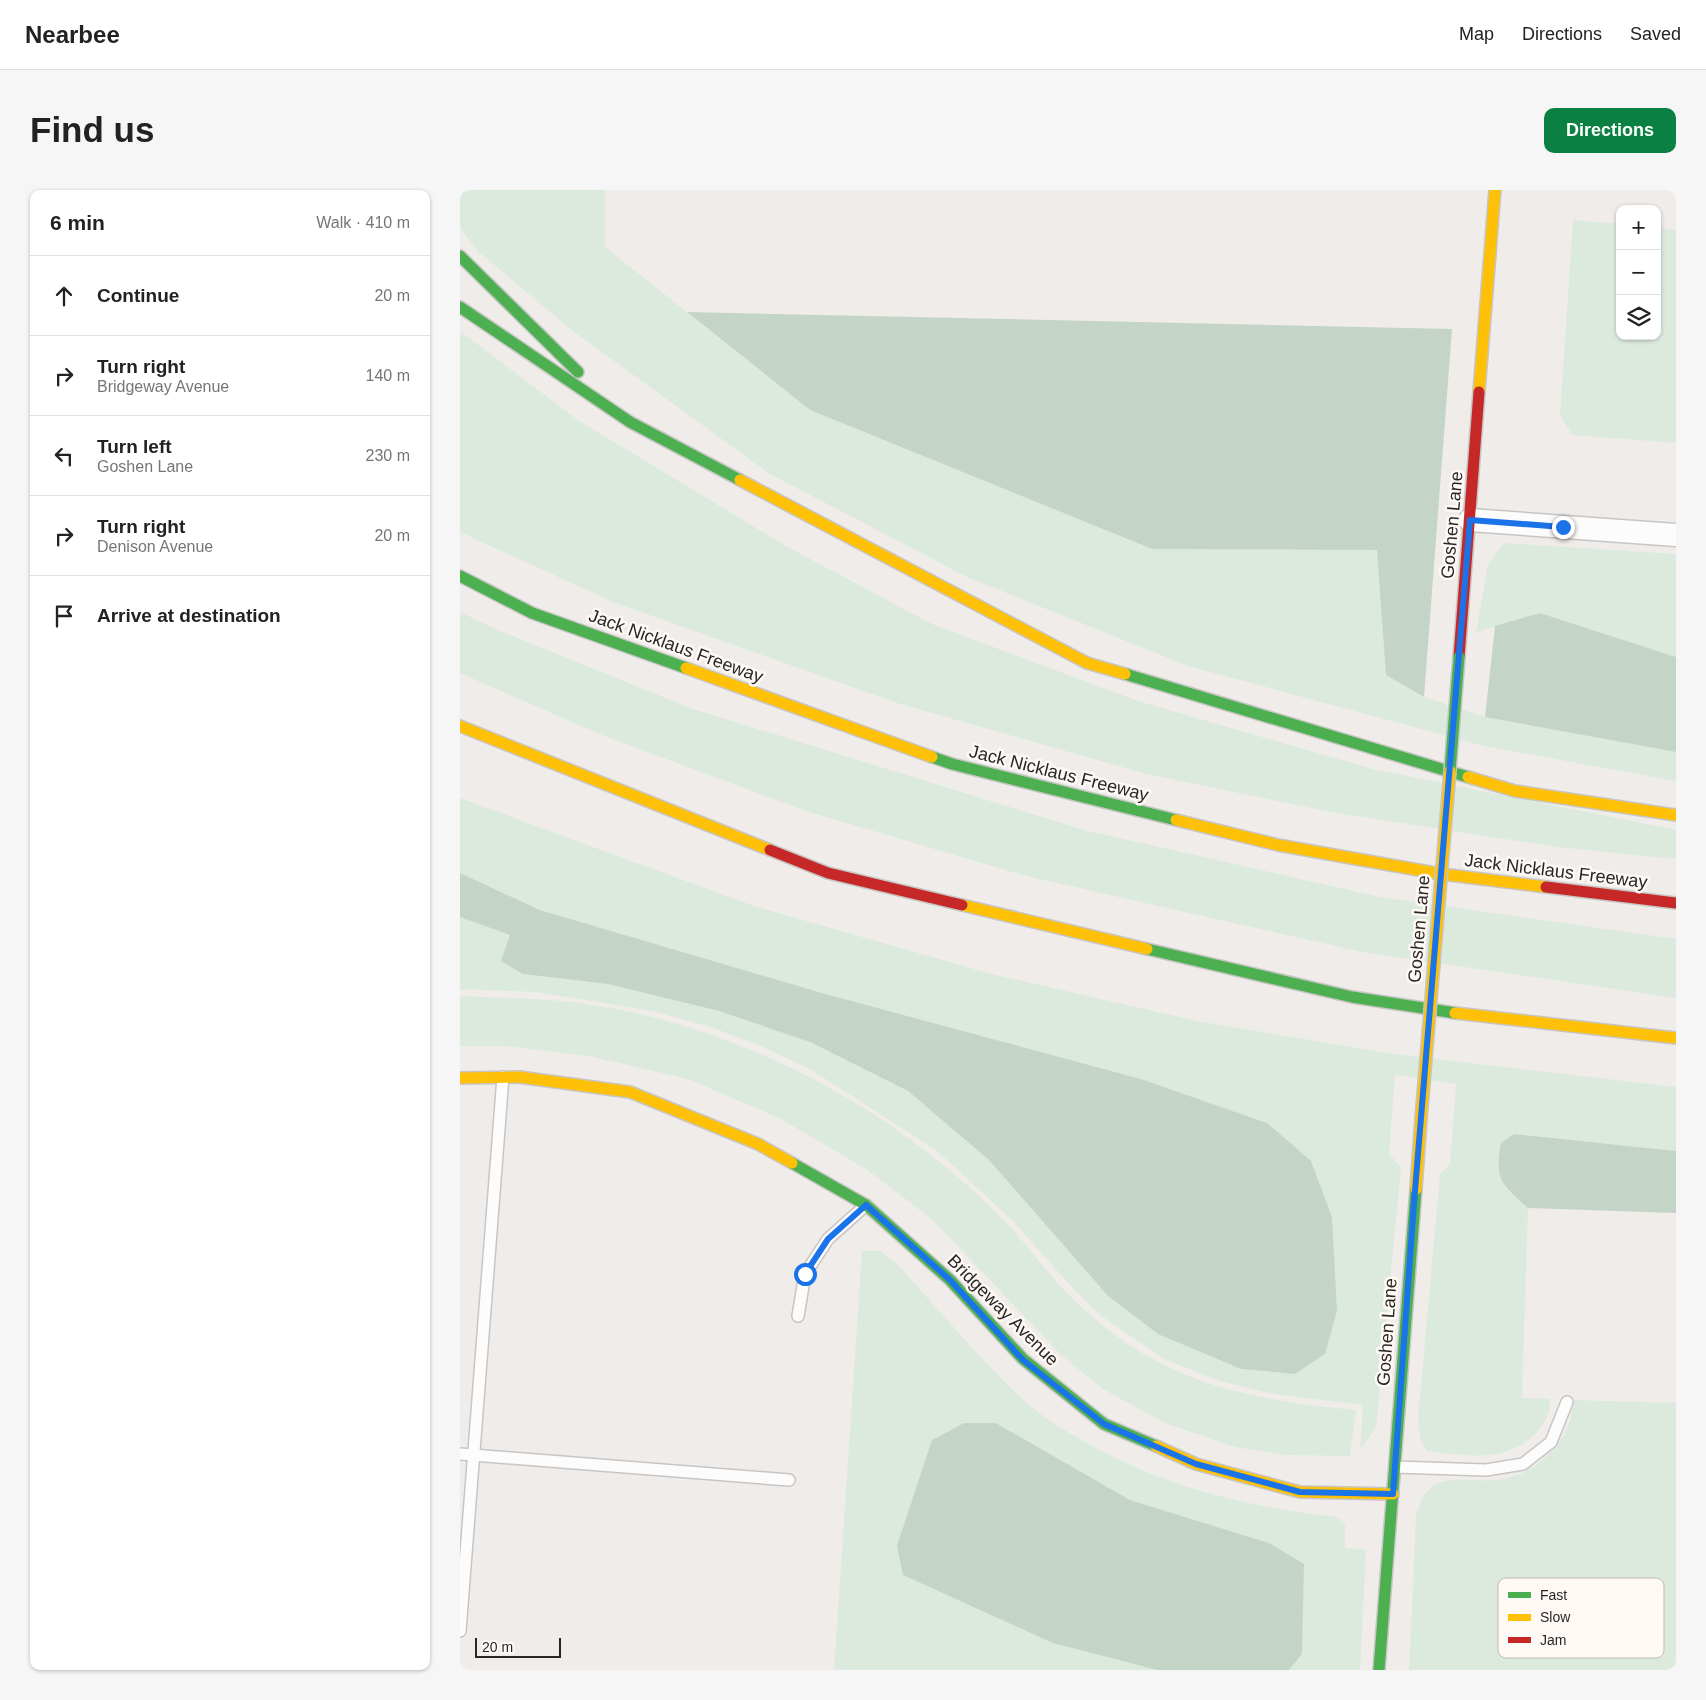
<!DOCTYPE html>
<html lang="en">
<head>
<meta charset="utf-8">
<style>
  :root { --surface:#fff; --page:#f6f6f6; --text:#222; --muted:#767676; --line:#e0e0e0; --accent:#0b8043 }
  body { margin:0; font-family:Helvetica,sans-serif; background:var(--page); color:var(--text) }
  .controls { position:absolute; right:15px; top:15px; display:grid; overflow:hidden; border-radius:10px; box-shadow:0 1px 4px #0004 }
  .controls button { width:45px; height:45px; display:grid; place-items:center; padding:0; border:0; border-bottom:1px solid var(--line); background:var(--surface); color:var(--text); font:25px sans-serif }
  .scale { position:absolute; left:15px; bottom:12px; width:86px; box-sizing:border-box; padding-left:5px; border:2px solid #292726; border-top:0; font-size:14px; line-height:18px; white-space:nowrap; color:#292726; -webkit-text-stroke:4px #fff9f5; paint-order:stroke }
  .stop { position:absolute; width:15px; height:15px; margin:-11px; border:4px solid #1a73e8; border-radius:50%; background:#fff }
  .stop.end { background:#1a73e8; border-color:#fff; box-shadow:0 1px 5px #0008 }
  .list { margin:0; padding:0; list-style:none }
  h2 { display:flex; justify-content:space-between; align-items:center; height:65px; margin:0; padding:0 20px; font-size:21px }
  h2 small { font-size:16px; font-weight:400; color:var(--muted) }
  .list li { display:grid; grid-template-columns:32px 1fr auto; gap:15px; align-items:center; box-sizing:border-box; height:80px; padding:0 20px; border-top:1px solid var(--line) }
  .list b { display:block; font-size:19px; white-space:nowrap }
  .list p { margin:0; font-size:16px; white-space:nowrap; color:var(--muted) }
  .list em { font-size:16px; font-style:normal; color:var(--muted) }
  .icon { flex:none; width:28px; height:28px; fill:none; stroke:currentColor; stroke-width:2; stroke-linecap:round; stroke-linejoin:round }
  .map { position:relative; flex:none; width:1216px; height:1480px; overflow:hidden; border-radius:10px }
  header { display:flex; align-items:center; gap:30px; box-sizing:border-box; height:70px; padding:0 25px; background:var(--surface); border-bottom:1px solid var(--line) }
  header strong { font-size:24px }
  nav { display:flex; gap:28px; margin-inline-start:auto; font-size:18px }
  .intro { display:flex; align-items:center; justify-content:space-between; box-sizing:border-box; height:120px; padding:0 30px }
  h1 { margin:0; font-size:35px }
  .button { padding:12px 22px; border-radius:10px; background:var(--accent); color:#fff; font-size:18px; font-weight:700 }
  main { display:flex; gap:30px; padding:0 30px }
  aside { flex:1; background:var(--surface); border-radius:10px; box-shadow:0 1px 4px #0004 }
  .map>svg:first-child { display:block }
  .green { fill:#dceade }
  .forest { fill:#c4d5c8 }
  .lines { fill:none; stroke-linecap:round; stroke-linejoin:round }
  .lane-casing { stroke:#c7c6c4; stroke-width:14 }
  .street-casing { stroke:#c7c6c4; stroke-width:25 }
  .fast-casing { stroke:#c7c6c4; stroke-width:14 }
  .slow-casing { stroke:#c7c6c4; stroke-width:14 }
  .jam-casing { stroke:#c7c6c4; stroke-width:14 }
  .lane { stroke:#fdfcfc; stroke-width:11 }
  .street { stroke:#fdfcfc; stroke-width:22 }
  .fast { stroke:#4caf50; stroke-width:11 }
  .slow { stroke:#ffc107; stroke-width:11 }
  .jam { stroke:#c62828; stroke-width:11 }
  .fast-bridge-casing { stroke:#c7c6c4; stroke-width:14; stroke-linecap:butt }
  .slow-bridge-casing { stroke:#c7c6c4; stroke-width:14; stroke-linecap:butt }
  .fast-bridge { stroke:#4caf50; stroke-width:11 }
  .slow-bridge { stroke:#ffc107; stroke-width:11 }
  .route { stroke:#1a73e8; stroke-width:6 }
  .labels { text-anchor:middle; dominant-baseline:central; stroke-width:5; stroke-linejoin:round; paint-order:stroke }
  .street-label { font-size:18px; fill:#292726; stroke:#fff9f5 }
  .key { fill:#fff9f5; stroke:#bfbab7; stroke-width:1 }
  .key-label { font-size:14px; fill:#292726 }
</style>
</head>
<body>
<header>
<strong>Nearbee</strong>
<nav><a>Map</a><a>Directions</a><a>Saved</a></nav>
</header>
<div class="intro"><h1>Find us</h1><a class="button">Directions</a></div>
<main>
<aside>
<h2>6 min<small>Walk · 410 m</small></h2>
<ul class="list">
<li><svg class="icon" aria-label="ahead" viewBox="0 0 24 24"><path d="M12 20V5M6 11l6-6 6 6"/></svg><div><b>Continue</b></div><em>20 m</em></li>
<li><svg class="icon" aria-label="right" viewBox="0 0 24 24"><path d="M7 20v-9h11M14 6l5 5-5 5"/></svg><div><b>Turn right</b><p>Bridgeway Avenue</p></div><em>140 m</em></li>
<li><svg class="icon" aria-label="left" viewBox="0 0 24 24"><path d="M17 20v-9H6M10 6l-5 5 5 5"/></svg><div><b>Turn left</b><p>Goshen Lane</p></div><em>230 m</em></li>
<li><svg class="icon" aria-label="right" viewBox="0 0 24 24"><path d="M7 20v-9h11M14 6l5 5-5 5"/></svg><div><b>Turn right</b><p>Denison Avenue</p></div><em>20 m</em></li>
<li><svg class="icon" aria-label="arrive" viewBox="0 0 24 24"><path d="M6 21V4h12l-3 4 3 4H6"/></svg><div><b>Arrive at destination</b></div></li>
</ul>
</aside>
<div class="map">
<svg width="1216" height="1480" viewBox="0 0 1216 1480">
  <rect width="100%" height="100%" fill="#efecea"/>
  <!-- green -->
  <g class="green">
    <polygon points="0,0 145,0 145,57 350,220 692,359 917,360 927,485 964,507 1025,527 1216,562 1216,591 1024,556 728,476 507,387 310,284 110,139 18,61 0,38"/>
    <polygon points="1113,30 1160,34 1160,146 1197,146 1197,38 1216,40 1216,253 1112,245 1100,225"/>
    <polygon points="0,141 118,230 324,355 472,434 678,511 913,579 1216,640 1216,669 1097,657 870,622 683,583 440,514 153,412 0,342"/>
    <polygon points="1044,353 1216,364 1216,467 1080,423 1016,442 1028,374"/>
    <polygon points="0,422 38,440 230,518 624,640 920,707 1216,749 1216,808 902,762 566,686 346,621 139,544 0,483"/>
    <path d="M0 608 294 716 528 783 737 831 934 864 1216 897V961L1055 944 1037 977 1045 998 1068 1018 1062 1208 1090 1209C1090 1225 1085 1235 1073 1246 1040 1274 1007 1265 967 1261L960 1249 958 1229 980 984 990 974 996 894 935 885 929 964 941 977 916 1238 900 1260 903 1215 813 1204 760 1191 704 1169 640 1125 610 1095 555 1033 477 961 353 881 306 858 251 837 192 821 76 802 0 799V727L50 745 63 784 148 794 260 821 350 852 448 901 529 970 648 1106 781 1179 835 1184 865 1164 807 933 681 889 362 803 80 720 0 683Z"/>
    <path d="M0 806C44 808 89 808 133 815 252 833 378 891 472 966 500 988 527 1012 551 1038 571 1060 588 1084 608 1104 694 1191 780 1209 896 1220L890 1266 824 1265 775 1257 705 1233 643 1199 601 1165 473 1030 406 979 321 929 228 889 129 866 43 856H0Z"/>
    <path d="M402 1061H420L437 1074C477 1117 515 1164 558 1205 581 1227 608 1243 636 1258 715 1300 790 1317 878 1327L885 1334V1358L906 1360 900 1480H829L842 1464 809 1353 670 1310 536 1233 593 1453 697 1480H374Z"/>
    <path d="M1113 1210 1216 1213V1480H949L956 1326C968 1277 999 1293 1037 1290 1067 1288 1100 1261 1109 1233 1112 1226 1112 1217 1113 1210Z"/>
  </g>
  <!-- forest -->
  <g class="forest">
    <polygon points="227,122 992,139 964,507 926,485 917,360 692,359 350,220"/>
    <polygon points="1080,423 1216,467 1216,562 1025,527 1035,436"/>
    <polygon points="0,683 80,720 362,803 681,889 807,933 851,971 872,1027 877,1121 865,1164 835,1184 781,1179 698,1144 648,1106 529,970 448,901 350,852 259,821 148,794 63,784 41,771 50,745 0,727"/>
    <path d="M1054 944 1216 961V1023L1068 1018C1041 994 1034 990 1041 953Z"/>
    <polygon points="504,1233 536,1233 670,1310 809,1353 844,1374 842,1464 829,1480 697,1480 593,1453 443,1385 437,1356 472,1250"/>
  </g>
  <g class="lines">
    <!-- lane casing -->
    <g class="lane-casing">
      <g id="lane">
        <polyline points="338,1126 345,1084 368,1049 406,1015"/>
        <polyline points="0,1264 329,1290"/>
        <polyline points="935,1277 1026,1280 1063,1274 1091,1252 1107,1212"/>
        <polyline points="0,1441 43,887"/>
      </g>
    </g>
    <!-- street casing -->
    <g class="street-casing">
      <polyline id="street" points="1010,330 1216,345"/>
    </g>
    <!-- fast casing -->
    <g class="fast-casing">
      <g id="fast">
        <polyline points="0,66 118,182"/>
        <polyline points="0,117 170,232 280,290"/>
        <polyline points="0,386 72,423 226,478"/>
        <polyline points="665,484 1008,587"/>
        <polyline points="472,567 492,574 716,630"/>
        <polyline points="687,759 892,807 995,823"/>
        <polyline points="332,973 406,1015 490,1090 563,1169 644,1234 696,1256"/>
        <polyline points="919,1480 956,999"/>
      </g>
    </g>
    <!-- slow casing -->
    <g class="slow-casing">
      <g id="slow">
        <polyline points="1019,202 1035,0"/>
        <polyline points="280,290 627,473 665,484"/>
        <polyline points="226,478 472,567"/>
        <polyline points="0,536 310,660"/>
        <polyline points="1008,587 1055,601 1216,625"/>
        <polyline points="716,630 818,655 981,684 1086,697"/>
        <polyline points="502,715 687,759"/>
        <polyline points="995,823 1216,848"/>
        <polyline points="0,888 59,887 170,902 298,954 332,973"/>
        <polyline points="956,999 961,929"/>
        <polyline points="696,1256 736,1274 840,1302 933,1304"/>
      </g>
    </g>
    <!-- jam casing -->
    <g class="jam-casing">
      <g id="jam">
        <polyline points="999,467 1019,202"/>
        <polyline points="310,660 368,683 502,715"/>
        <polyline points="1086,697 1216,713"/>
      </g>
    </g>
    <!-- lane -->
    <use href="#lane" class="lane"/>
    <!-- street -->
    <use href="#street" class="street"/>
    <!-- fast -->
    <use href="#fast" class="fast"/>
    <!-- slow -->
    <use href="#slow" class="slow"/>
    <!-- jam -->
    <use href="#jam" class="jam"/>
    <!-- fast-bridge casing -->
    <g class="fast-bridge-casing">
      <polyline id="fast-bridge" points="990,581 999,467"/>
    </g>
    <!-- slow-bridge casing -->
    <g class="slow-bridge-casing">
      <polyline id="slow-bridge" points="961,929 990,581"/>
    </g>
    <!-- fast-bridge -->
    <use href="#fast-bridge" class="fast-bridge"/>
    <!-- slow-bridge -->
    <use href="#slow-bridge" class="slow-bridge"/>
  </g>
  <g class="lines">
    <!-- route -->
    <polyline class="route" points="345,1084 368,1049 406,1015 490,1090 563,1170 644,1234 736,1274 840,1302 933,1304 954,1013 1010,330 1103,337"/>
  </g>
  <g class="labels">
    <!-- street labels -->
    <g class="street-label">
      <text transform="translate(992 335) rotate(-85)">Goshen Lane</text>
      <text transform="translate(216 456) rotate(20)">Jack Nicklaus Freeway</text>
      <text transform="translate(599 583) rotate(14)">Jack Nicklaus Freeway</text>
      <text transform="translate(1096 681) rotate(7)">Jack Nicklaus Freeway</text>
      <text transform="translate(959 739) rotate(-85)">Goshen Lane</text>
      <text transform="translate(543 1120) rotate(45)">Bridgeway Avenue</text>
      <text transform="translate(927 1142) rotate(-86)">Goshen Lane</text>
    </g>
  </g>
  <!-- legend -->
  <rect x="1038" y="1388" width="166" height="80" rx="8" class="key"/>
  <rect x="1048" y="1402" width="23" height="6" fill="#4caf50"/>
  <rect x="1048" y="1424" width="23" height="7" fill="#ffc107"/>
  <rect x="1048" y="1447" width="23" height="6" fill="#c62828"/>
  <g class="key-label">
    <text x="1080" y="1410">Fast</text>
    <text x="1080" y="1432">Slow</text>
    <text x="1080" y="1455">Jam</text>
  </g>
</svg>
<div class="controls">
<button>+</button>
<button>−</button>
<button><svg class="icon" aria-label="layers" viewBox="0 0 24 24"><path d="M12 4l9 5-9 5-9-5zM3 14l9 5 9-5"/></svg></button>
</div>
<div class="scale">20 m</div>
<div class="stop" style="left:345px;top:1084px"></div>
<div class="stop end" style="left:1103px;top:337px"></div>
</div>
</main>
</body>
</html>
